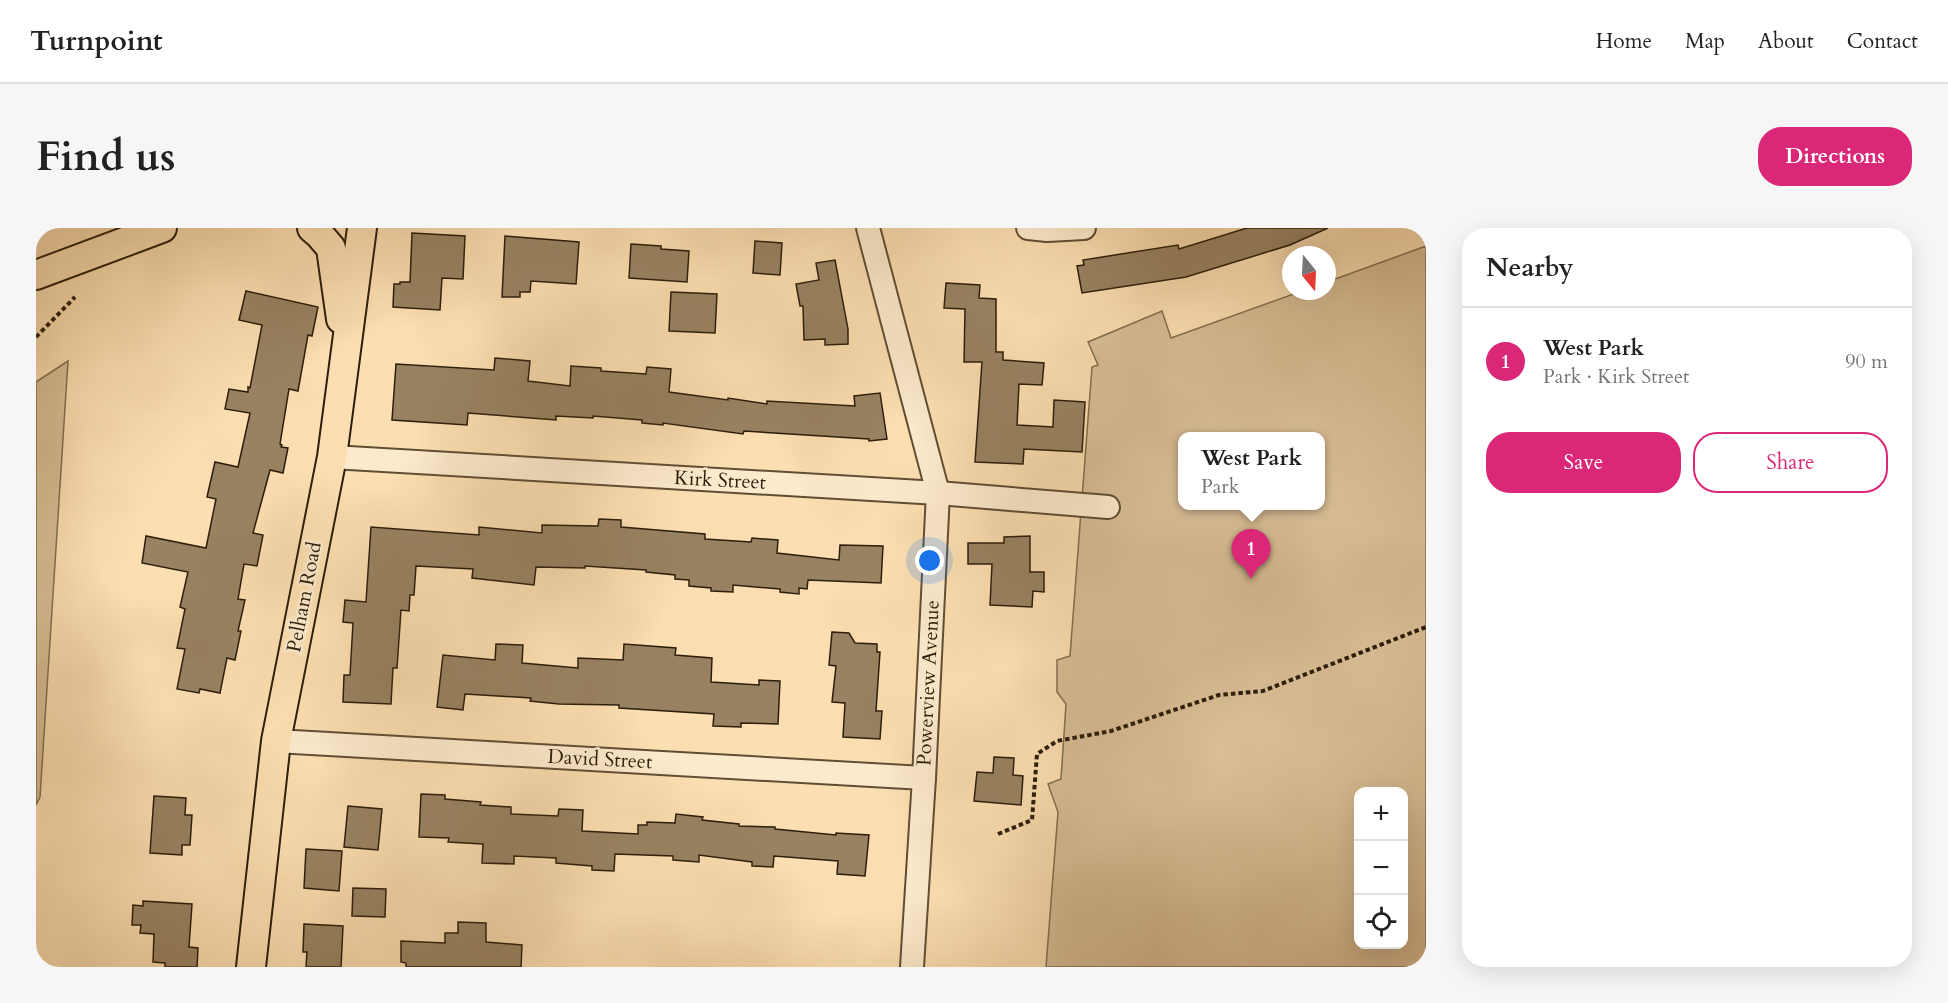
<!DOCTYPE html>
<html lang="en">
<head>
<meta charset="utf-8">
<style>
  :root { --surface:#fff; --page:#f6f6f6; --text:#222; --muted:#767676; --line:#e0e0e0; --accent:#db2777 }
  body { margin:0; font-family:Cardo,serif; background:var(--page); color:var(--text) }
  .controls { position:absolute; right:18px; bottom:18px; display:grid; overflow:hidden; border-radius:12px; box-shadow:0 6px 24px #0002 }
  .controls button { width:54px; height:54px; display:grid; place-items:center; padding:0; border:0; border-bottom:2px solid var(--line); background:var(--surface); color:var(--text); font:30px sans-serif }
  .compass { position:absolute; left:1246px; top:18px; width:54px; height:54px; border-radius:50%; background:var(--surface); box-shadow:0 6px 24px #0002; rotate:162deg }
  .you { position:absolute; left:894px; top:333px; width:21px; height:21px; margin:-15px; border:4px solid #fff; border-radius:50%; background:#1a73e8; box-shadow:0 0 0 9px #1a73e833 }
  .badge { display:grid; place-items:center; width:39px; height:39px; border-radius:50%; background:var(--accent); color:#fff; font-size:20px; font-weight:700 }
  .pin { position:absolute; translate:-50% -50px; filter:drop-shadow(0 2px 3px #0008) }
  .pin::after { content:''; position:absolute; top:32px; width:21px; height:18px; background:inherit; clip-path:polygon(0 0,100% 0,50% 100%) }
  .popup { position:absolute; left:1142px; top:204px; width:147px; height:78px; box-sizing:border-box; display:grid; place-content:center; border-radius:12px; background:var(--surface); filter:drop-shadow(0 2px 4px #0005); font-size:20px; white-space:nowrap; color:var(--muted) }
  .popup b { font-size:22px; color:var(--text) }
  .popup::after { content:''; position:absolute; left:50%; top:100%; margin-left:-12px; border:12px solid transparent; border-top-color:var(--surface) }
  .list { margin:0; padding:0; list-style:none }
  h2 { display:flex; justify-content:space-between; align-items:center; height:78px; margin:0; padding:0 24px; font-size:26px }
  h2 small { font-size:20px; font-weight:400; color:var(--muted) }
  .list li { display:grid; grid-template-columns:39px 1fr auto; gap:18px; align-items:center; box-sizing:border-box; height:108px; padding:0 24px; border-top:2px solid var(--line) }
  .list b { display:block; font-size:22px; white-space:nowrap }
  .list p { margin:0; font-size:20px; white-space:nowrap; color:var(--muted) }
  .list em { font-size:20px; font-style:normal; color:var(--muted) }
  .actions { display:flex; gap:12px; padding:18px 24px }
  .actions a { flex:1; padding:14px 0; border:2px solid var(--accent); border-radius:24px; text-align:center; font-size:21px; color:var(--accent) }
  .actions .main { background:var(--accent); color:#fff }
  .icon { flex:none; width:33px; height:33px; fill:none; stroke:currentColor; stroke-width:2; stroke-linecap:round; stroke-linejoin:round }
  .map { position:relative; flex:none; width:1390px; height:739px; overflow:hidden; border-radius:24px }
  header { display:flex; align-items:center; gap:36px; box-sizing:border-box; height:84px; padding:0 30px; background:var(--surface); border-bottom:2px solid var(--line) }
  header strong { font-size:28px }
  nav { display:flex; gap:33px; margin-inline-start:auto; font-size:21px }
  .intro { display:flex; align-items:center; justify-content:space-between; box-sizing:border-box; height:144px; padding:0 36px }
  h1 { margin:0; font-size:42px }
  .button { padding:15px 27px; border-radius:24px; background:var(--accent); color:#fff; font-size:21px; font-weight:700 }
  main { display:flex; gap:36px; padding:0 36px }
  aside { flex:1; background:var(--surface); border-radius:24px; box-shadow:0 6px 24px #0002 }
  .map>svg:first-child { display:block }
  .green { fill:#d8bd95; stroke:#826e50; stroke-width:1.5; fill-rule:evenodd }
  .building { fill:#988261; stroke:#2c1e0b; stroke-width:1.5 }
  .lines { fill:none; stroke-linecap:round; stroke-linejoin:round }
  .minor-casing { stroke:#604e34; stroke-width:26 }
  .major-casing { stroke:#2c1e0b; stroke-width:32 }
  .path { stroke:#2c1e0b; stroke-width:4; stroke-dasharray:4.5 3; stroke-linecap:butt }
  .minor { stroke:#fceacc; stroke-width:22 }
  .major { stroke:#fbdeb1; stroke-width:28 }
  .labels { text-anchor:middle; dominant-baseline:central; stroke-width:5; stroke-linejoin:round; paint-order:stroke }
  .street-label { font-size:20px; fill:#2c1e0b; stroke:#fceacc }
</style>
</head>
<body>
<header>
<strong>Turnpoint</strong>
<nav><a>Home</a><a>Map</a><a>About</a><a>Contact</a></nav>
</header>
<div class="intro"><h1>Find us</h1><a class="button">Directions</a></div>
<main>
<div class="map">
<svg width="1390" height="739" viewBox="0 0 1390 739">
  <rect width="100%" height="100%" fill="#fbdeb1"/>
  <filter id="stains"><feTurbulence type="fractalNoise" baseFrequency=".00333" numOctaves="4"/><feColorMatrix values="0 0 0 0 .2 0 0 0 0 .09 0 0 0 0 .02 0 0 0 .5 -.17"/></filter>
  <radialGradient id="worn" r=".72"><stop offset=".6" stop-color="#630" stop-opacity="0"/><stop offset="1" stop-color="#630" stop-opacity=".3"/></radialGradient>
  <!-- green -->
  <g class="green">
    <path d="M1390 18V739H1010L1022 584 1012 556 1025 551 1030 476 1021 464V432L1034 428 1056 139 1062 137 1052 114 1126 83 1135 110 1266 63H1291V54ZM1146 208H1284V278H1146ZM1322 564H1368V716H1322Z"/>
    <polygon points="32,133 4,569 0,577 0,154"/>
  </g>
  <!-- building -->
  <g class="building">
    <polygon points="1211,0 1292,0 1254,17 1150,49 1046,65 1041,38 1048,37 1047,32 1142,17 1143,21"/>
    <polygon points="376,5 429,8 427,51 406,50 404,82 357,79 358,56 364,56 364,54 374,54"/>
    <polygon points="469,8 543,14 540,56 495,53 494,64 484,64 484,69 466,69"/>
    <polygon points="719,13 746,15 744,47 717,45"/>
    <polygon points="595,16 625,18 625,21 653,23 651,54 593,50"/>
    <polygon points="799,32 812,101 812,116 789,117 789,111 768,112 767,78 764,78 760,56 783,52 780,35"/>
    <polygon points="910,55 944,57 943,70 960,71 960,124 967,124 967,132 1008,135 1006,157 983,156 981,197 1017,199 1018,172 1049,174 1046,224 988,221 987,236 939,234 946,134 928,134 929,81 908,80"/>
    <polygon points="210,63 282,79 276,108 272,107 262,163 253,161 244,216 246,217 245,219 252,220 247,245 234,242 217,305 227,307 221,338 208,336 202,371 209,372 202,403 205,403 199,432 191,430 184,465 164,461 163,465 141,461 149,421 141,420 149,381 144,379 152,344 106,335 110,308 170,320 180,271 171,269 179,234 202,239 214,185 189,181 193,161 212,164 212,159 214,160 226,97 203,92"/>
    <polygon points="635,64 681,66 679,105 633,103"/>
    <polygon points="459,130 494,133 492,153 534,158 535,138 565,140 565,143 610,146 611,139 635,141 633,164 692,172 692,170 731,176 731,173 819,178 818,168 844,165 851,211 833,213 833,211 708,203 707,206 627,195 627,197 606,195 606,192 557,188 557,190 520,188 520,192 432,185 431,197 356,192 360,136 458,142"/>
    <polygon points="563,291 585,292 585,299 669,306 669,311 715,314 716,310 742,312 741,325 803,332 804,317 847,318 845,355 772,352 771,361 763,360 763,366 744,364 744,361 697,357 697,364 675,363 675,360 653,358 653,352 639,351 639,347 610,344 610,342 549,338 549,340 500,339 498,357 436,350 437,341 380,338 378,367 374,367 373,383 365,382 361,440 357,440 355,476 307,474 308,447 314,447 317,395 307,394 309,372 330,374 335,299 443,307 443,299 506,305 506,297 562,298"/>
    <polygon points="994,308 994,344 1008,344 1008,364 997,363 996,379 954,377 956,336 932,336 932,315 968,315 968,309"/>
    <polygon points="796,404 813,405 819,415 841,416 841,424 844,424 840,483 846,483 844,511 807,509 809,475 796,474 800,438 793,437"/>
    <polygon points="460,416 487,417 486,435 542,440 542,430 587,432 588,416 640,420 639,427 676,430 675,454 723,457 723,452 744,453 742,496 705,495 705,499 677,498 678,486 583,480 583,477 523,476 494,473 495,470 429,466 427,482 401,479 407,427 459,432"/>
    <polygon points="958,529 978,530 977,547 987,548 985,577 938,573 941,544 957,545"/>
    <polygon points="385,566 409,567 409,571 445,574 444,577 475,579 475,586 522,588 523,581 547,582 546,603 602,606 602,597 611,597 611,594 639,595 640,586 667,589 666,592 703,596 703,598 739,599 739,601 800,607 800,605 833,607 829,648 801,646 802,633 738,628 737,639 716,638 716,634 663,627 663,634 637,632 637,628 579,626 578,643 556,642 556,638 520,635 520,630 478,628 478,636 446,635 447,616 412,614 413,610 383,609"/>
    <polygon points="118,568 150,570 149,587 156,587 154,617 146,617 146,627 114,625"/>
    <polygon points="312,578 346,581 342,622 308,619"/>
    <polygon points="270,621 306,623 303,663 268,660"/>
    <polygon points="317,660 350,661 349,689 316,688"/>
    <polygon points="107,673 156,676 153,719 162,720 161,739 129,739 129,735 117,734 118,706 104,705 105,697 96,697 97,677 107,678"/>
    <polygon points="422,694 450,695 450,714 486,717 485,739 370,739 370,735 365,734 365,713 409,715 409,705 422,705"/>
    <polygon points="268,696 307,698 305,739 270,739 271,724 267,724"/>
  </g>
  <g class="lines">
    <!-- minor casing -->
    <g class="minor-casing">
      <g id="minor">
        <polyline points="832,0 902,265 888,550 876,739"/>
        <polyline points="992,0 1011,2 1048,0"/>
        <polyline points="296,229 902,265 1072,279"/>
        <polyline points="240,513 888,550"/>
      </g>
    </g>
    <!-- major casing -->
    <g class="major-casing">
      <g id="major">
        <polyline points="276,0 283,6 295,20 305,91"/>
        <polyline points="0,47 126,0"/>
        <polyline points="215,739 240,513 296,229 326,0"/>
      </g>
    </g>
    <!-- path -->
    <g class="path">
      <polyline points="0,109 39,69"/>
      <polyline points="962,606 996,592 1001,526 1021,513 1075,503 1183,467 1227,463 1390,399"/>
    </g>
    <!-- minor -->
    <use href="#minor" class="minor"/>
    <!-- major -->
    <use href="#major" class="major"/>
  </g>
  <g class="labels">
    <!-- street labels -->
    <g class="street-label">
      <text transform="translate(684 252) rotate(3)">Kirk Street</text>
      <text transform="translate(268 369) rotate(-79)">Pelham Road</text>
      <text transform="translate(892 455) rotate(-87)">Powerview Avenue</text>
      <text transform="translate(564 531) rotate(3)">David Street</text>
    </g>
  </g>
  <rect width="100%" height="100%" filter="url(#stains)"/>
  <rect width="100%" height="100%" fill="url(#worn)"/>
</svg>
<div class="controls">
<button>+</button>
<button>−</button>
<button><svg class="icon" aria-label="locate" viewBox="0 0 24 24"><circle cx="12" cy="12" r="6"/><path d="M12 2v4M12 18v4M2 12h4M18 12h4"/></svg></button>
</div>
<svg class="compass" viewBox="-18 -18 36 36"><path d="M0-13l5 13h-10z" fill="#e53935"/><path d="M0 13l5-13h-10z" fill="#767676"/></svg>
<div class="you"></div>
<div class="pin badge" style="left:1215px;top:351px">1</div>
<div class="popup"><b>West Park</b>Park</div>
</div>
<aside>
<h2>Nearby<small></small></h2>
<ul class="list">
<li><span class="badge">1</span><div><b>West Park</b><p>Park · Kirk Street</p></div><em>90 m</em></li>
</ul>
<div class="actions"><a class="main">Save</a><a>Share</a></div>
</aside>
</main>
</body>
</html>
